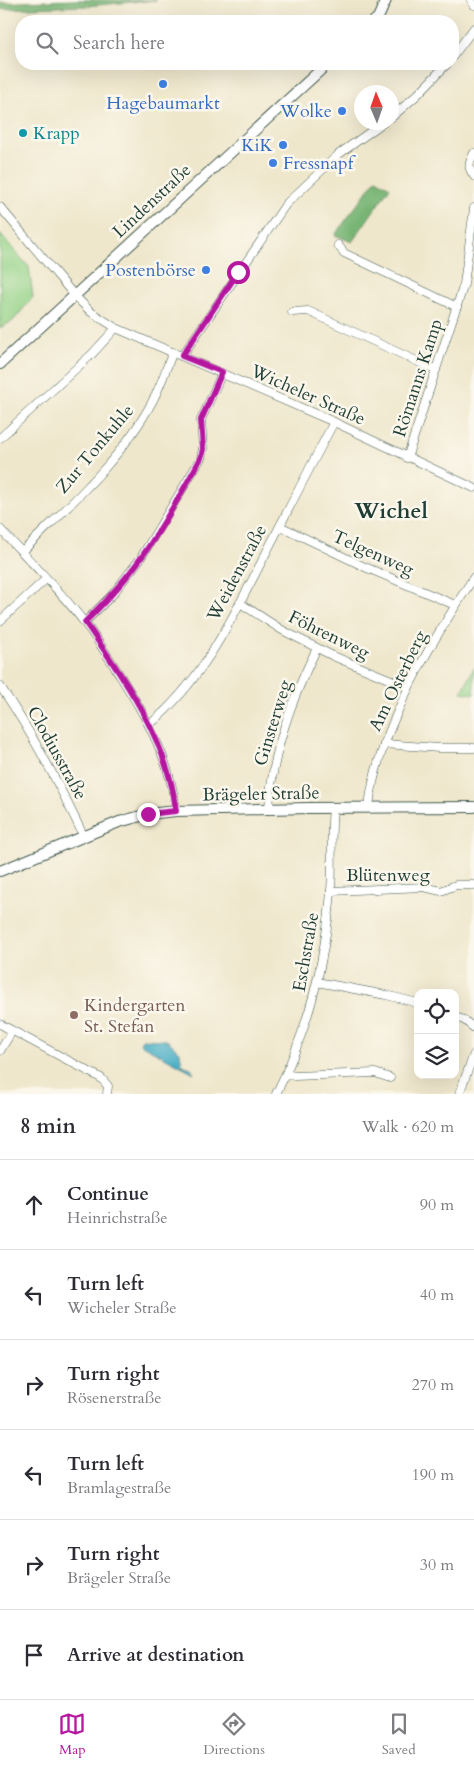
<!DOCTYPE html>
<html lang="en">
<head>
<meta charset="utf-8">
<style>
  :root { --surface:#fff; --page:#f7f7f7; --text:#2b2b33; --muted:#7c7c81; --line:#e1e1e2; --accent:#b5179e }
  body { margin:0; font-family:Cardo,serif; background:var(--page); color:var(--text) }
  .controls { position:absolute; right:15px; bottom:15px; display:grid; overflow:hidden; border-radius:10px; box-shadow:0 5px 20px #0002 }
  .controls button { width:45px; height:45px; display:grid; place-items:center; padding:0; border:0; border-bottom:1px solid var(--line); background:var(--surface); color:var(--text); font:25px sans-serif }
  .compass { position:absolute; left:354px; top:85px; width:45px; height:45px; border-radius:50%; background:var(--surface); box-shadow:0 5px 20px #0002; rotate:358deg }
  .stop { position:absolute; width:15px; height:15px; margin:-11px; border:4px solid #b5179e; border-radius:50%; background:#fff }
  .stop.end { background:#b5179e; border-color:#fff; box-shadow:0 1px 5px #0008 }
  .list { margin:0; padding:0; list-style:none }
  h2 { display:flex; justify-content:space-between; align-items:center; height:65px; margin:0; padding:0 20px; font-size:21px }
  h2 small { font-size:16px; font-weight:400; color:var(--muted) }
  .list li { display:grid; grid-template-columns:32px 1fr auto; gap:15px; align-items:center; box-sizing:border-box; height:90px; padding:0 20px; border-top:1px solid var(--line) }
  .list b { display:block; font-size:19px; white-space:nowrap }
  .list p { margin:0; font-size:16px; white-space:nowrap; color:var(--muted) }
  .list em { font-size:16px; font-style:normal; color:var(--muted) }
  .icon { flex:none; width:28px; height:28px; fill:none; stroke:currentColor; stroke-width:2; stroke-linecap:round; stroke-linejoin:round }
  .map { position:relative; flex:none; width:474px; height:1094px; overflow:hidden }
  .search { position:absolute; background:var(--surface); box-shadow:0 5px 20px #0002; left:15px; right:15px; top:15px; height:55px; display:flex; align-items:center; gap:12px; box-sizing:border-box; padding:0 18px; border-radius:20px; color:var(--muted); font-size:19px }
  .sheet { height:605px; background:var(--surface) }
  nav { display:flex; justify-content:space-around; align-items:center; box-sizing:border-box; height:70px; border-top:1px solid var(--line); background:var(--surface); font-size:14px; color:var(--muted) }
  nav a { display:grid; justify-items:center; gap:2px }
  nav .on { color:var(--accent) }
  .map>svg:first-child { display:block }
  .green { fill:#95d388; stroke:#5a885e }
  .forest { fill:#78b574; stroke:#4c7954 }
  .water { fill:#46aec5; stroke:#32767c }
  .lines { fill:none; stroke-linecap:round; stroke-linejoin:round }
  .street-casing { stroke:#3e564b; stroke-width:9 }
  .secondary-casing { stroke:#3e564b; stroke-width:12 }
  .street { stroke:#fff; stroke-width:8 }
  .secondary { stroke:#fff; stroke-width:10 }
  .route { stroke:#b5179e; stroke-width:6 }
  .shop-dot { fill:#3f7fe0; stroke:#fbf7ec; stroke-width:2 }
  .culture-dot { fill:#0f9aa8; stroke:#fbf7ec; stroke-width:2 }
  .education-dot { fill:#8d6e63; stroke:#fbf7ec; stroke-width:2 }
  .labels { text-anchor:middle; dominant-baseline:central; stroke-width:5; stroke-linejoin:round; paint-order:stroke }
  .shop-label { font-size:18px; fill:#366cbe; stroke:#fbf7ec; text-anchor:end }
  .culture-label { font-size:18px; fill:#0d838f; stroke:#fbf7ec; text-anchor:start }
  .street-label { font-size:18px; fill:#1f3d34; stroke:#fbf7ec }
  .education-label { font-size:18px; fill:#785e54; stroke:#fbf7ec; text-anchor:start }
  .district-label { font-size:22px; font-weight:bold; fill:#1f3d34; stroke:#fbf7ec }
</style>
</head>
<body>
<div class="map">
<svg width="474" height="1094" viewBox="0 0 474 1094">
  <rect width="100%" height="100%" fill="#fbf7ec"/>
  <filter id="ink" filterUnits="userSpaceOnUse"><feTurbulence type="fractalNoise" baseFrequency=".02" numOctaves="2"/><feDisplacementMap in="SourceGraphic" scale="10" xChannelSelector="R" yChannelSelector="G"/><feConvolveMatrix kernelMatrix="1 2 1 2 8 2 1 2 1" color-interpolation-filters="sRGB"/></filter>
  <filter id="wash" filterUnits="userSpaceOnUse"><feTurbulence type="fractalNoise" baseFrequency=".0096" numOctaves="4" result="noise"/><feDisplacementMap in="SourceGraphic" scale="20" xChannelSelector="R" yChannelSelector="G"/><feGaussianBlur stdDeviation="1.12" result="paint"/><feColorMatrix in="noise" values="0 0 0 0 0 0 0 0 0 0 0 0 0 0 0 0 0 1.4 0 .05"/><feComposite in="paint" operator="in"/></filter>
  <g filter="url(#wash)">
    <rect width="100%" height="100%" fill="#efe7cc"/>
    <!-- green -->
    <g class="green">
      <polygon points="0,234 29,267 33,297 13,321 0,328"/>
      <polygon points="474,667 474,694 462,692"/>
    </g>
    <!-- forest -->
    <g class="forest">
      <polygon points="77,0 156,0 86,6 0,9 0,3"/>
      <polygon points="376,179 390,187 352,242 335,235"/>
    </g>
    <!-- water -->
    <polygon class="water" points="142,1039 167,1040 180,1052 182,1065 191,1068 194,1073 142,1045 140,1043"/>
  </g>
  <g filter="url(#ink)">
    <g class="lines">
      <!-- street casing -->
      <g class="street-casing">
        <g id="street">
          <polyline points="471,0 474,5"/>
          <polyline points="453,56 474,28"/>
          <polyline points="392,117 417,95 447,64"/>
          <path d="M474 153C469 163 467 167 474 176"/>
          <polyline points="0,207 74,295 91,312 116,328 334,422 474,488"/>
          <polyline points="338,245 344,253 457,307"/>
          <polyline points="292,312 308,311 436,370"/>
          <polyline points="182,356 286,204 339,154 384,122"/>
          <polyline points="0,438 92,354 116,328"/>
          <polyline points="407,458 464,284 474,208"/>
          <polyline points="280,526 365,567 455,605"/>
          <path d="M0 529C28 559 59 589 84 622 104 648 121 677 138 705 157 739 172 772 176 811"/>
          <path d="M22 552C67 507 122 459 152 402 161 386 166 368 173 352"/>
          <polyline points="240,603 282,630 333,656 408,687"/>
          <polyline points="0,621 46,579"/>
          <polyline points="85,622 112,595 140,559 201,458 203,449 201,420 222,373"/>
          <path d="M0 686C33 734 59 784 84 837"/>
          <path d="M149 725C202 682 233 617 264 557 287 512 310 467 334 422"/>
          <polyline points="384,744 439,748 474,748"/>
          <path d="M369 807C372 776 382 748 394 720 416 667 443 625 474 577"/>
          <path d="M269 810C271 753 292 698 317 648"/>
          <polyline points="331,891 424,887 441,891 456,885 474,885"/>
          <polyline points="317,982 386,995 418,1003"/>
          <polyline points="455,1017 464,1020 474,1028"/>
          <polyline points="0,1024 101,1078 108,1086 107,1094"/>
          <polyline points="0,1051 12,1031"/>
          <polyline points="286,1074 294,1076 375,1073 390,1078"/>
          <path d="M276 1094C308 1031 325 962 331 892 333 865 330 836 333 808"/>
          <polyline points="459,1094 474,1054"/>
        </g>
      </g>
      <!-- secondary casing -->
      <g class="secondary-casing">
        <g id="secondary">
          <polyline points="374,21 378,18 386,0"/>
          <polyline points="0,364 327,64"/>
          <polyline points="0,871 119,822 148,814 176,811 309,808 474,807"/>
        </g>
      </g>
      <!-- street -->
      <use href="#street" class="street"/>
      <!-- secondary -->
      <use href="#secondary" class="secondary"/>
    </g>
  </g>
  <g class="lines" filter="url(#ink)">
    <!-- route -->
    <path class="route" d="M148 814 176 811C169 742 124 678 85 622 105 602 124 582 141 558 163 527 182 492 201 458L203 449 201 420 222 372 182 356 238 272"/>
  </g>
  <!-- markers -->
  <g class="shop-dot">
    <circle cx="163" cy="84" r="5"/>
    <circle cx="342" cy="111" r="5"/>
    <circle cx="283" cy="145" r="5"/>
    <circle cx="273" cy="163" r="5"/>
    <circle cx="206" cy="270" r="5"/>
  </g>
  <circle class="culture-dot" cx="23" cy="133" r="5"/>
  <circle class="education-dot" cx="74" cy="1015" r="5"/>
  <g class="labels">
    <!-- shop labels -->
    <g class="shop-label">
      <text x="163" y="103" text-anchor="middle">Hagebaumarkt</text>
      <text x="332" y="111">Wolke</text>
      <text x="273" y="145">KiK</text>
      <text x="283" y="163" text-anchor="start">Fressnapf</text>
      <text x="196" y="270">Postenbörse</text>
    </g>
    <!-- culture labels -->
    <g class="culture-label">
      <text x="33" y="133">Krapp</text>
    </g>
    <!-- street labels -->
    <g class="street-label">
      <text transform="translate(152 201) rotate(-43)">Lindenstraße</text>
      <text transform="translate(418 378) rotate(-72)">Römanns Kamp</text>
      <text transform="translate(308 395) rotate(24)">Wicheler Straße</text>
      <text transform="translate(95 449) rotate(-50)">Zur Tonkuhle</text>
      <text transform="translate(373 553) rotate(24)">Telgenweg</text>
      <text transform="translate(237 573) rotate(-62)">Weidenstraße</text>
      <text transform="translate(329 635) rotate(26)">Föhrenweg</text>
      <text transform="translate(398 681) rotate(-64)">Am Osterberg</text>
      <text transform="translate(273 723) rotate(-73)">Ginsterweg</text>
      <text transform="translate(57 753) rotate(61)">Clodiusstraße</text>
      <text transform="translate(261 794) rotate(-1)">Brägeler Straße</text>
      <text x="388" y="875">Blütenweg</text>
      <text transform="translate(306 952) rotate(-80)">Eschstraße</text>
    </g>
    <!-- education labels -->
    <g class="education-label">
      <text x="84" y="1005">Kindergarten<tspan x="84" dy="21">St. Stefan</tspan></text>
    </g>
    <!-- district labels -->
    <g class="district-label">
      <text x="391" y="511">Wichel</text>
    </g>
  </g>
</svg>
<div class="controls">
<button><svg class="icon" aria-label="locate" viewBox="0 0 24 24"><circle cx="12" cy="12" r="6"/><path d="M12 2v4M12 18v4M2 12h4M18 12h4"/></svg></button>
<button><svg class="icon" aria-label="layers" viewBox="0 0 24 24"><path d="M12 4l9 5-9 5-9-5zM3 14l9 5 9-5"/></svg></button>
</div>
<svg class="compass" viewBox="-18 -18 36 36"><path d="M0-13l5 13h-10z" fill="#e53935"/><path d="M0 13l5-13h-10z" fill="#7c7c81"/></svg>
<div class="stop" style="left:238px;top:272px"></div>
<div class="stop end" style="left:148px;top:814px"></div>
<div class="search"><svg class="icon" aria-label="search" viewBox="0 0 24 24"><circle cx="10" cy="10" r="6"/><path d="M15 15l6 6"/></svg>Search here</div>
</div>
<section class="sheet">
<h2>8 min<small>Walk · 620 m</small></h2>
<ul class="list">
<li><svg class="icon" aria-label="ahead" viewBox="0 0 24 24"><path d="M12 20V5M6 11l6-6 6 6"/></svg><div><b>Continue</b><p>Heinrichstraße</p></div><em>90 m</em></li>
<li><svg class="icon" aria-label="left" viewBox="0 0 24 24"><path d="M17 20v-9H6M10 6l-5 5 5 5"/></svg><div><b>Turn left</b><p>Wicheler Straße</p></div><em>40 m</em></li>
<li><svg class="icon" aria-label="right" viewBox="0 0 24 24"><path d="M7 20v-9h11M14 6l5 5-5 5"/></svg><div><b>Turn right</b><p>Rösenerstraße</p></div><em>270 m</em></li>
<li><svg class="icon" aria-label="left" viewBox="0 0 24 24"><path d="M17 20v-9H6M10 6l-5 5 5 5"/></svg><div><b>Turn left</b><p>Bramlagestraße</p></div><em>190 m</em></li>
<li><svg class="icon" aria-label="right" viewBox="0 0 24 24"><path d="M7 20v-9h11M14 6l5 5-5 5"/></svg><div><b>Turn right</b><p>Brägeler Straße</p></div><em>30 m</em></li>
<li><svg class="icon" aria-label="arrive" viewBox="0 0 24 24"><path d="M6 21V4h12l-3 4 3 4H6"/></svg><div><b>Arrive at destination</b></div></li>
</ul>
</section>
<nav>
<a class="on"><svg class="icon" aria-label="map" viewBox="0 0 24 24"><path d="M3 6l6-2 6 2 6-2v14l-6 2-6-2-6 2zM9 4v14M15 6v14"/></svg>Map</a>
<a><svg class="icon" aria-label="directions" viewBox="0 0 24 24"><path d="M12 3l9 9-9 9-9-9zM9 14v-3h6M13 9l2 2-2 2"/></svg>Directions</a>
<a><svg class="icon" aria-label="saved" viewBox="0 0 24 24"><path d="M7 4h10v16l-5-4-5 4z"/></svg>Saved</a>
</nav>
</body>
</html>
